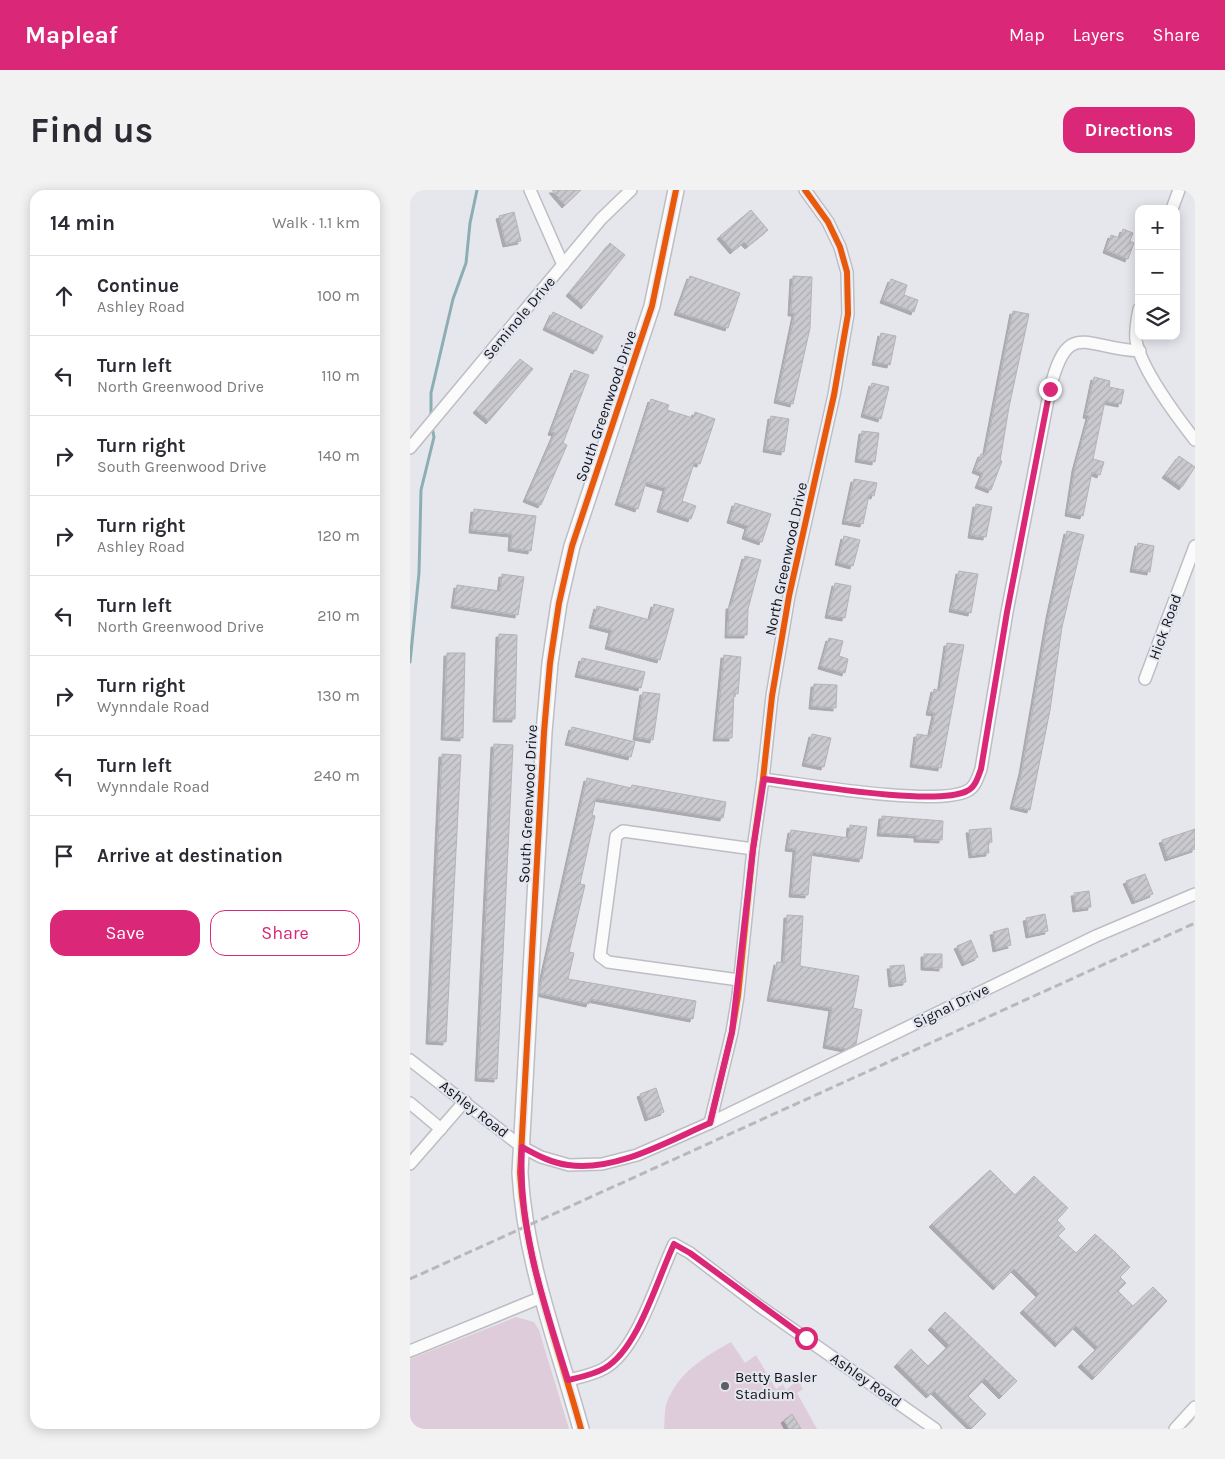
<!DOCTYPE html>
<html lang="en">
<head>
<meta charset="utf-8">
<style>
  :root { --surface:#fff; --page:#f2f2f3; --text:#2b2b33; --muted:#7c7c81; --line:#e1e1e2; --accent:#db2777 }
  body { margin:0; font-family:Karla,sans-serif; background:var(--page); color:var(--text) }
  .controls { position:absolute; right:15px; top:15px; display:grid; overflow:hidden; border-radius:10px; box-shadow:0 2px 12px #0003 }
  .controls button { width:45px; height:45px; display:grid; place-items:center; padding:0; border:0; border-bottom:1px solid var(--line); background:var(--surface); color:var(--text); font:25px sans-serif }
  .stop { position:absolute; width:15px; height:15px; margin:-11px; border:4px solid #db2777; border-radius:50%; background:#fff }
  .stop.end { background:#db2777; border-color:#fff; box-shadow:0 1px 5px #0008 }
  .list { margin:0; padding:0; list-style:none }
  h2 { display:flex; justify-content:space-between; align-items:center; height:65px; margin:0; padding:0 20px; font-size:21px }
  h2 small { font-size:16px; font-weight:400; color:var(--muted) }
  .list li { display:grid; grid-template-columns:32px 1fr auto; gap:15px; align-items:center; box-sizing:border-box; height:80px; padding:0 20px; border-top:1px solid var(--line) }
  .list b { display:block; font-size:19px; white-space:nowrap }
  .list p { margin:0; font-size:16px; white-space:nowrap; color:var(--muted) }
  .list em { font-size:16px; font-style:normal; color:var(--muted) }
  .actions { display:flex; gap:10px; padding:15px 20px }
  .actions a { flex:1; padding:11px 0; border:1px solid var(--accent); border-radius:15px; text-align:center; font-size:18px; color:var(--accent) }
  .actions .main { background:var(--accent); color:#fff }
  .icon { flex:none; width:28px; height:28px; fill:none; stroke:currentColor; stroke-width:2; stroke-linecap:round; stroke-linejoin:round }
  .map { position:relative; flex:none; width:785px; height:1239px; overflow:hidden; border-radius:15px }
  header { display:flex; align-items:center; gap:30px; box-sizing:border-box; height:70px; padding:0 25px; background:var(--accent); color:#fff }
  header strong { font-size:24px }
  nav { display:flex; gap:28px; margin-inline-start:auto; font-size:18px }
  .intro { display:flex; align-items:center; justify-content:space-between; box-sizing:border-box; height:120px; padding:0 30px }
  h1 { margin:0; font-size:35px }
  .button { padding:12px 22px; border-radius:15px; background:var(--accent); color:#fff; font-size:18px; font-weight:700 }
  main { display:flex; gap:30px; padding:0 30px }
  aside { flex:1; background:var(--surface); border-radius:15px; box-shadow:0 2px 12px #0003 }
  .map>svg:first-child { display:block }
  .pitch { fill:#dfccda }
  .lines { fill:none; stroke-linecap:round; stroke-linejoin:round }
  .stream { stroke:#8caeb3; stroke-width:3 }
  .building { fill:url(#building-hatch); stroke:#b3b3b7; filter:url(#shadow) }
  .minor-casing { stroke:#bdbec3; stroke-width:14 }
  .tertiary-casing { stroke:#bdbec3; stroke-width:18 }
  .minor { stroke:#fbfbfc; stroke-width:11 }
  .tertiary { stroke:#fbfbfc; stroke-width:15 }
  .rail { stroke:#b8b8b9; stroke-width:3; stroke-dasharray:8 4; stroke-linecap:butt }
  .cycleway-casing { stroke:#e3e6f0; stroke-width:9 }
  .cycleway { stroke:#e8590c; stroke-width:6 }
  .route { stroke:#db2777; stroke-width:6 }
  .poi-dot { fill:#5e5e63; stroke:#e3e6f0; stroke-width:2 }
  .labels { text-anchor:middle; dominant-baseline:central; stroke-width:4; stroke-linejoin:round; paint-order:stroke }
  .street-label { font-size:15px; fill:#141418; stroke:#e3e6f0 }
  .poi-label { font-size:15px; fill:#141418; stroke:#e3e6f0; text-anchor:start }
</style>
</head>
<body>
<header>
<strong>Mapleaf</strong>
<nav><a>Map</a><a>Layers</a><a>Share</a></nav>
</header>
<div class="intro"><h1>Find us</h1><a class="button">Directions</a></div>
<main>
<aside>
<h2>14 min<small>Walk · 1.1 km</small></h2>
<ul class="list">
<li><svg class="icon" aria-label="ahead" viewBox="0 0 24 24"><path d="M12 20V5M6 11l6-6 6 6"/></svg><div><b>Continue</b><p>Ashley Road</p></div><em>100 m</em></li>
<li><svg class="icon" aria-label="left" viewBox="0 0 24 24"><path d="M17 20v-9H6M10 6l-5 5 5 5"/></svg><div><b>Turn left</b><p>North Greenwood Drive</p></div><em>110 m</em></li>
<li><svg class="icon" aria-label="right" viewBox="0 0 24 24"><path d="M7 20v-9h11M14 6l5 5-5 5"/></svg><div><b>Turn right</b><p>South Greenwood Drive</p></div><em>140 m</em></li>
<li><svg class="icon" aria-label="right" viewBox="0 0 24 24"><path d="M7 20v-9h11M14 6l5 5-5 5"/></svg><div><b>Turn right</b><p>Ashley Road</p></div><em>120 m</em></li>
<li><svg class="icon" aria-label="left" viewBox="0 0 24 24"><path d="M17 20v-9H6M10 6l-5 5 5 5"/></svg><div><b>Turn left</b><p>North Greenwood Drive</p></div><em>210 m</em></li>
<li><svg class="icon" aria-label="right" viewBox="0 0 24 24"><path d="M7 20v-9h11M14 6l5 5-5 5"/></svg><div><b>Turn right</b><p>Wynndale Road</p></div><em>130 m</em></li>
<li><svg class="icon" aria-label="left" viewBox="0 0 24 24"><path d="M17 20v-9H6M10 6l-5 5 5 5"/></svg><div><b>Turn left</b><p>Wynndale Road</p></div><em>240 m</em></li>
<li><svg class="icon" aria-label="arrive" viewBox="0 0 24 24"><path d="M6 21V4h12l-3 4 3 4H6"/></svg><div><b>Arrive at destination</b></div></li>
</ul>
<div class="actions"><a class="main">Save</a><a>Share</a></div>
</aside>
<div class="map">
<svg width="785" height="1239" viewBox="0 0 785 1239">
  <defs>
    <pattern id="building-hatch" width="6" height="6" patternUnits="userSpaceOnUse" patternTransform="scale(1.25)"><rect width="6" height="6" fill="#cac9ce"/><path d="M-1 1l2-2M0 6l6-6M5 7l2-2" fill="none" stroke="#adacb0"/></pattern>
    <filter id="shadow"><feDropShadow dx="-3" dy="3" stdDeviation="0" flood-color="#0004"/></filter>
  </defs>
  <rect width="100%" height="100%" fill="#e6e7ed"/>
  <!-- pitch -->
  <g class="pitch">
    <polygon points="106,1127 124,1132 129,1140 159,1239 0,1239 0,1169"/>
    <path d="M321 1152 335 1173 346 1165 366 1199 373 1194 376 1200 388 1190 393 1199 387 1203 407 1239H254C255 1231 254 1220 257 1212 269 1182 294 1167 321 1152Z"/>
  </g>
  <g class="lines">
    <!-- stream -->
    <g class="stream">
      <polyline points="21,228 21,203 43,109 56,73 60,33 67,0"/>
      <polyline points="0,472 9,383 11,300 24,247 22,237"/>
    </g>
  </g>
  <!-- building -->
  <g class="building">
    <polygon points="142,0 171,0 155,15"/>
    <polygon points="341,20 358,40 338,56 334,52 323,61 310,46"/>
    <polygon points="104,22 111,51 96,54 89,26"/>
    <polygon points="713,39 723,43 720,51 724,53 718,69 696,60 701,45 710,48"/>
    <polygon points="200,53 215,65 174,116 159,103"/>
    <polygon points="280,86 330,103 318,138 267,122"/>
    <polygon points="383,86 402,87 400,138 383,214 367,210 385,123 381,123"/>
    <polygon points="481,89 497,95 494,105 508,110 504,122 473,110"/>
    <polygon points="603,121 619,124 599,217 590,271 592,271 581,300 568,295 573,283 565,280 571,264 575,265"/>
    <polygon points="143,122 193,146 186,161 136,137"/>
    <polygon points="471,143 486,146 480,175 465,172"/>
    <polygon points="110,169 123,179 79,231 66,220"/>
    <polygon points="164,180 179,185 153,253 157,255 131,315 116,309 145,243 141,242"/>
    <polygon points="684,187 700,191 699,197 714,200 711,214 695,211 683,269 694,272 690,285 682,282 673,326 658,323 665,278 679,226 676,225"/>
    <polygon points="462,193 479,197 471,229 454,224"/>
    <polygon points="241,209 259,215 257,220 283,228 285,222 305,229 290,274 284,273 272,311 286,316 281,329 250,319 256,298 236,292 228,319 208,312"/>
    <polygon points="361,226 379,229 374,262 356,259"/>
    <polygon points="452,241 469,243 465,272 448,269"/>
    <polygon points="769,266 785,277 772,297 755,285"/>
    <polygon points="444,289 467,293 464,306 459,305 453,334 435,331"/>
    <polygon points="325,313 361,324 352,352 335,346 338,336 320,330"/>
    <polygon points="566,314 582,317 576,347 561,345"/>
    <polygon points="64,319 126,326 121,361 101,358 102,344 62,340"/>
    <polygon points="657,341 674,345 652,437 640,520 620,620 603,616 612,581 639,425"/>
    <polygon points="434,346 450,350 443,376 428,372"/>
    <polygon points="728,353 744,356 740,382 723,379"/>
    <polygon points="335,366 351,370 338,419 337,445 318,445 319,416 321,416"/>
    <polygon points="549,381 568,384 561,423 542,419"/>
    <polygon points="92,384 114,387 108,425 44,415 47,395 90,401"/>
    <polygon points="425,393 441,396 435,428 418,425"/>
    <polygon points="244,414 264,419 250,470 198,456 202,440 182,435 187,416 240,430"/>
    <polygon points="89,444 107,445 105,529 86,529"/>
    <polygon points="419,448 433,451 429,466 438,469 435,483 411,476"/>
    <polygon points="537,453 554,455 531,578 503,574 507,544 520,546 525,523 519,522 524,499 530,501"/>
    <polygon points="37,463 55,463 53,548 34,547"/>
    <polygon points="314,465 331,467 328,504 324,503 322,548 306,548"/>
    <polygon points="172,468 235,482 231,498 168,484"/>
    <polygon points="404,494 427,495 426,518 402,516"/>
    <polygon points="233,502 250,504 243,550 226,547"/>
    <polygon points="162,537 225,552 221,567 158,552"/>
    <polygon points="402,544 421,548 414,577 395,573"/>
    <polygon points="84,554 103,555 87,889 68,888"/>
    <polygon points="32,564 51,565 36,852 19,851"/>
    <polygon points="177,588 221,598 222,595 316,612 313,628 186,608 182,625 185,626 170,694 175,695 159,762 164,763 158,789 286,811 283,829 180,809 179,814 129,803"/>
    <polygon points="472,626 533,631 532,650 507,649 507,645 470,643"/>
    <polygon points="440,635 457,637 452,669 402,662 398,705 382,704 386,659 378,658 381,640 439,648"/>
    <polygon points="581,638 582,652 578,653 579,663 562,665 559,640"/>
    <polygon points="785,639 785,659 758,668 752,650"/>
    <polygon points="735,684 743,704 725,711 716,691"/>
    <polygon points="679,701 681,717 666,719 664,703"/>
    <polygon points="635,724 638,741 619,745 616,728"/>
    <polygon points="377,725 393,726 390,776 449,786 443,818 452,820 446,854 436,859 416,855 422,818 360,808 367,772 374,773"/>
    <polygon points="598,738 601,755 586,759 583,742"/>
    <polygon points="561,750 568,767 555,773 547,756"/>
    <polygon points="514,764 532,764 532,778 514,777"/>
    <polygon points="494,775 496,792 482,794 480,776"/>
    <polygon points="246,898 254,922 238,928 230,904"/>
    <polygon points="580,980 605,1005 624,986 644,1005 658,1018 647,1030 655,1039 648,1046 666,1063 685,1044 705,1062 720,1077 710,1087 716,1093 708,1101 723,1116 743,1097 757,1111 685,1187 671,1174 688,1157 666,1136 648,1154 613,1120 629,1104 604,1079 586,1097 522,1034"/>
    <polygon points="535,1122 607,1191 592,1206 575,1189 558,1206 576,1224 562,1238 524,1201 519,1205 487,1174 501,1159 518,1176 539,1155 521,1137"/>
    <polygon points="382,1224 391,1239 379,1239 374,1230"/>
  </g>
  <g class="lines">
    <!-- minor casing -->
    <g class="minor-casing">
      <g id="minor">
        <polyline points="120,0 153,75"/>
        <polyline points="762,19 769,0"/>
        <path d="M729 119C727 129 725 140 726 150 730 177 767 227 785 250"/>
        <polyline points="0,258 191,29 221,0"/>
        <polyline points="735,489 785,356"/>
        <path d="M353 589C394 594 526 617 557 601 565 598 568 587 571 579L597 422 640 199C658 127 675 159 730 161"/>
        <polyline points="329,790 198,772 190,766 206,646 213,641 343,659"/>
        <polyline points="0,870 112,957 131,967 159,975 192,974 227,965 300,933 686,746 785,704"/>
        <polyline points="0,913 31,939"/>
        <polyline points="300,933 322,842 328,806 343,659 353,589 362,506 379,406 424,205 438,124 437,82 430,57 418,32 395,0"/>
        <polyline points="0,974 55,911"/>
        <polyline points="0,1161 132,1107"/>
        <path d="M158 1190C171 1187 183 1185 195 1178 228 1159 247 1090 264 1054L280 1063 348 1115 525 1239"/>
        <polyline points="765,1239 785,1217"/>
      </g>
    </g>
    <!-- tertiary casing -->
    <g class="tertiary-casing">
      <path id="tertiary" d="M171 1239C148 1155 115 1071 110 983L134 542 140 473 149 413 162 356 242 116 266 0"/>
    </g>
    <!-- minor -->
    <use href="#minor" class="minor"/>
    <!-- tertiary -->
    <use href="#tertiary" class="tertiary"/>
    <!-- rail -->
    <polyline class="rail" points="0,1089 785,733"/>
    <!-- cycleway casing -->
    <g class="cycleway-casing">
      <g id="cycleway">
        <polyline points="300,933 322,842 328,806 343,659 353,589 362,506 379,406 424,205 438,124 437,82 430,57 418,32 395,0"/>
        <path d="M171 1239C148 1155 115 1071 110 983L134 542 140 473 149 413 162 356 242 116 266 0"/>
      </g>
    </g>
    <!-- cycleway -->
    <use href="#cycleway" class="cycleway"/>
  </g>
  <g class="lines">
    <!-- route -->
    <path class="route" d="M396 1148 280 1063 264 1054C247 1090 228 1159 195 1178 183 1185 171 1187 158 1190 134 1114 107 1037 112 957 127 965 141 973 158 975 206 982 258 951 300 933L322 842 343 659 354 589C394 594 525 617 557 601 565 598 568 587 571 579L597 422 640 199"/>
  </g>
  <!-- markers -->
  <circle class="poi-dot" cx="315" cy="1196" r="5"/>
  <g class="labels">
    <!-- street labels -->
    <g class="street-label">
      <text transform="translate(109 128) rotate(-50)">Seminole Drive</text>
      <text transform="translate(196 216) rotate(-71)">South Greenwood Drive</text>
      <text transform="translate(376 369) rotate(-78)">North Greenwood Drive</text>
      <text transform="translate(755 437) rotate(-70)">Hick Road</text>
      <text transform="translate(118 614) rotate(-87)">South Greenwood Drive</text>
      <text transform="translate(541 816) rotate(-26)">Signal Drive</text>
      <text transform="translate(64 919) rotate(38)">Ashley Road</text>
      <text transform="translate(456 1190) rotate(35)">Ashley Road</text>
    </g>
    <!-- poi labels -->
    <g class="poi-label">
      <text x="325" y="1187">Betty Basler<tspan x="325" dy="17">Stadium</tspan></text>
    </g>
  </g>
</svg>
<div class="controls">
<button>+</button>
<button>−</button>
<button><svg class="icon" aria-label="layers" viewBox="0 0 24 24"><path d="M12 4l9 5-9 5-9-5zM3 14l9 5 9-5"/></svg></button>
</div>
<div class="stop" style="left:396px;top:1148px"></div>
<div class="stop end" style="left:640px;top:199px"></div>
</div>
</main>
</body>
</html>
